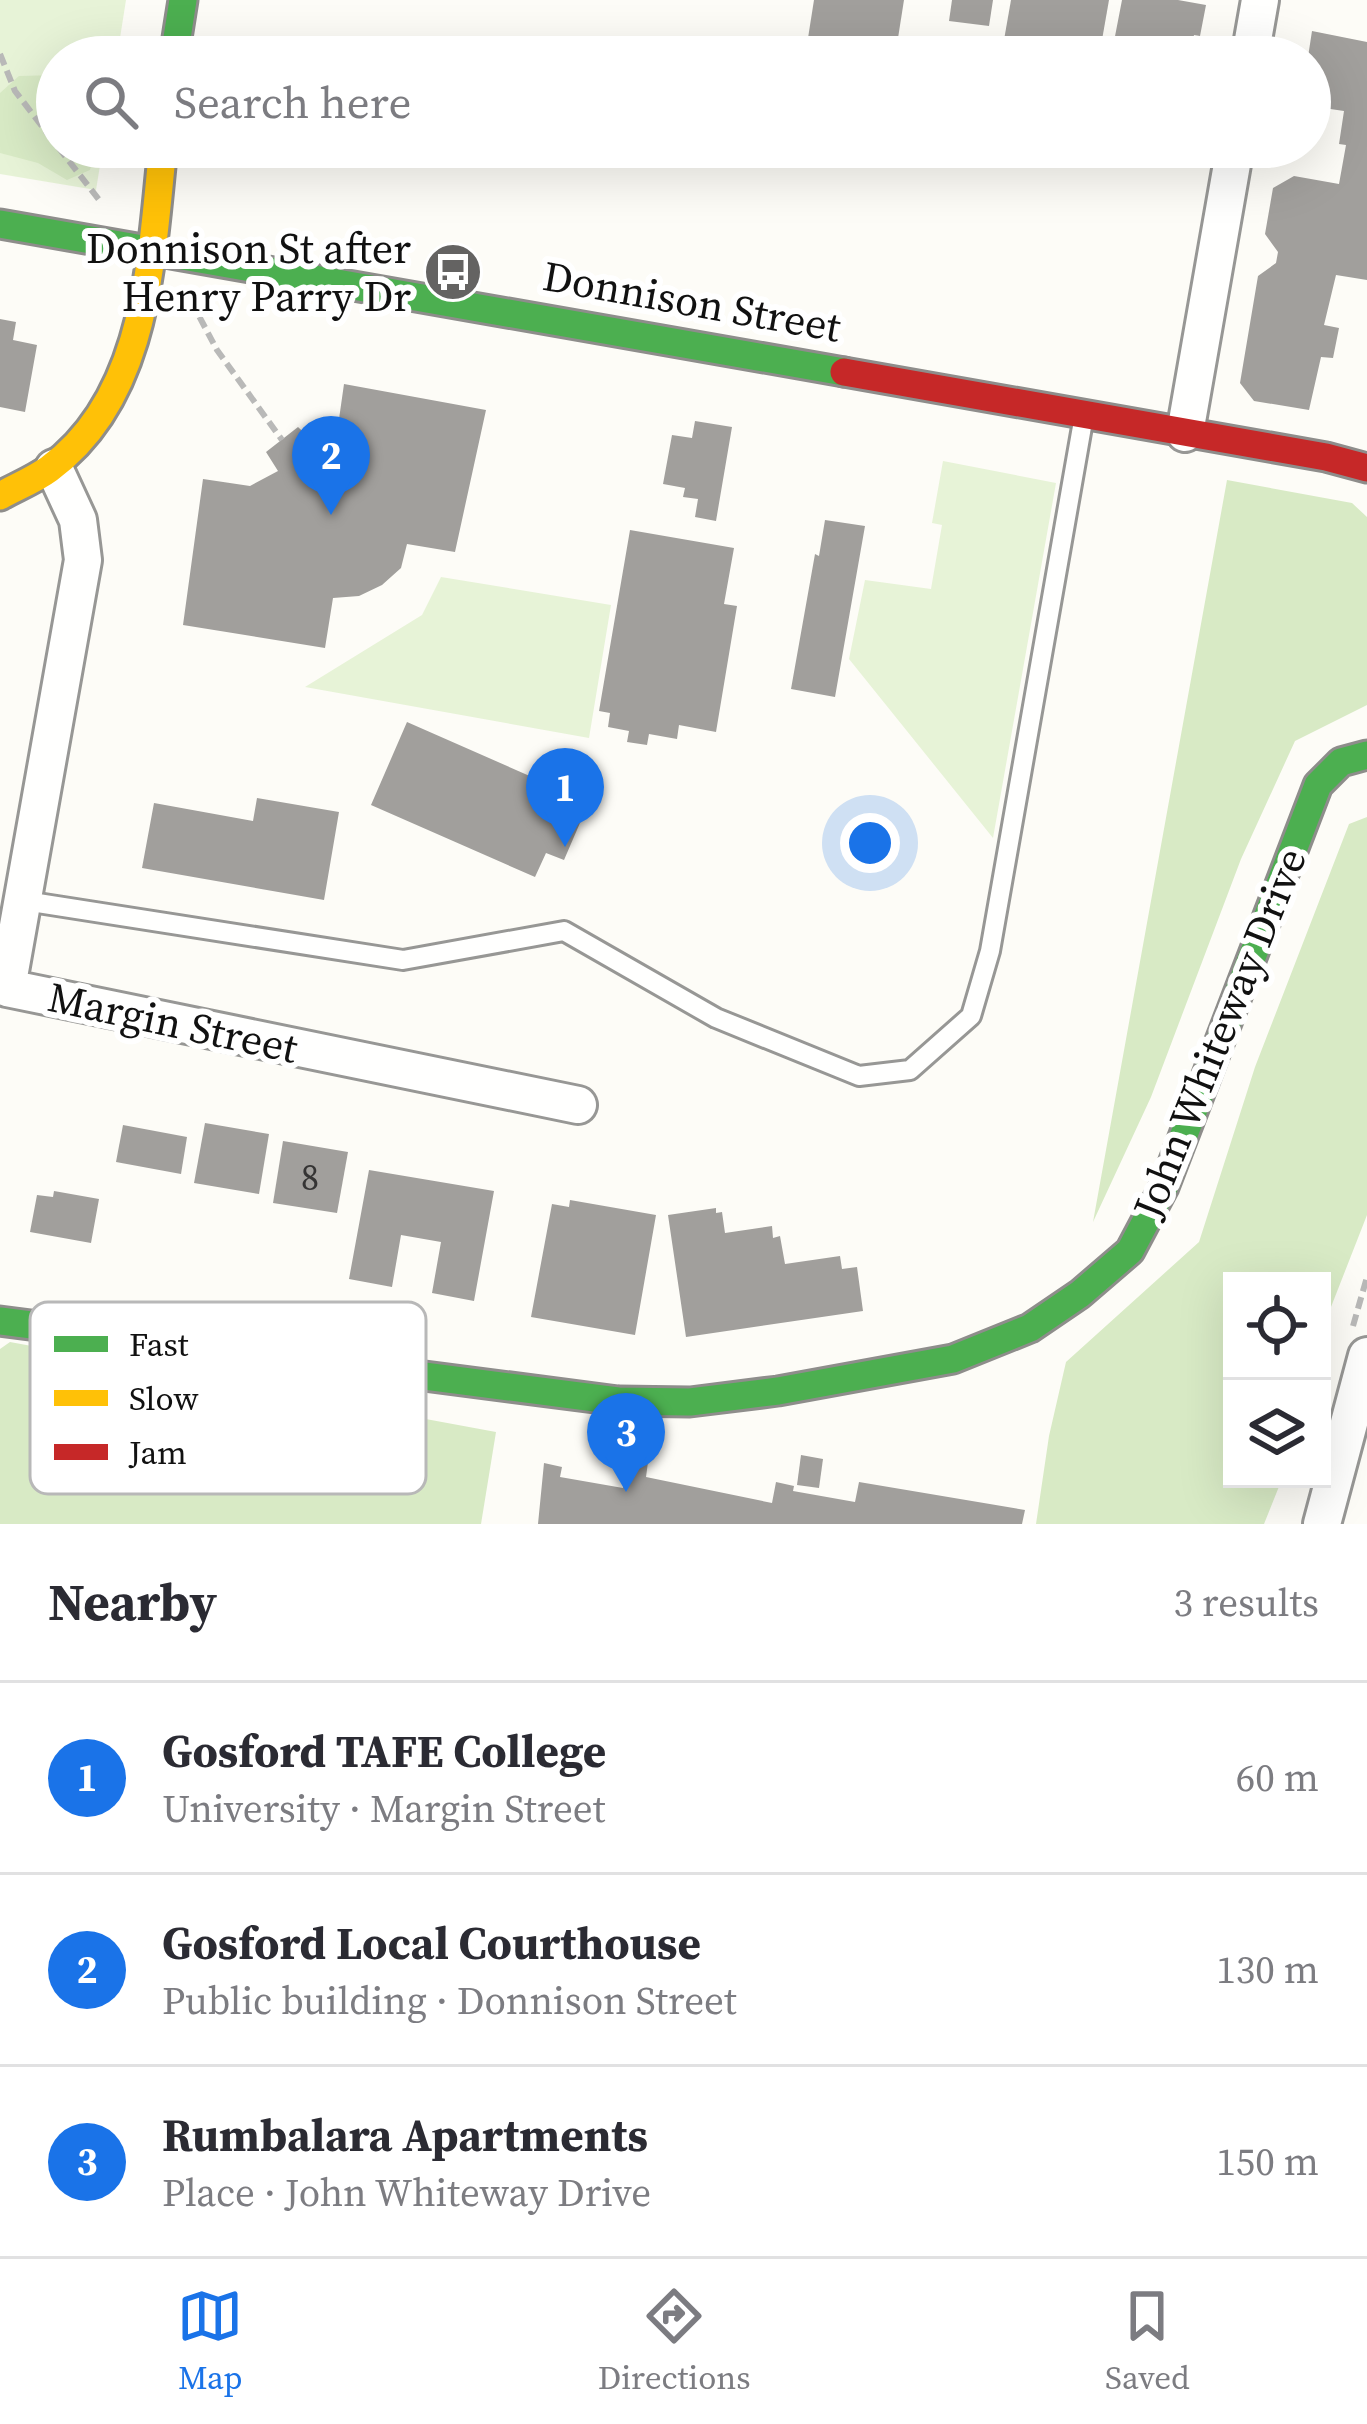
<!DOCTYPE html>
<html lang="en">
<head>
<meta charset="utf-8">
<style>
  :root { --surface:#fff; --page:#f7f7f7; --text:#2b2b33; --muted:#7c7c81; --line:#e1e1e2; --accent:#1a73e8 }
  body { margin:0; font-family:"Source Serif 4",serif; background:var(--page); color:var(--text) }
  .controls { position:absolute; right:36px; bottom:36px; display:grid; overflow:hidden; border-radius:0px; box-shadow:0 12px 48px #0002 }
  .controls button { width:108px; height:108px; display:grid; place-items:center; padding:0; border:0; border-bottom:3px solid var(--line); background:var(--surface); color:var(--text); font:60px sans-serif }
  .you { position:absolute; left:870px; top:843px; width:42px; height:42px; margin:-30px; border:9px solid #fff; border-radius:50%; background:#1a73e8; box-shadow:0 0 0 18px #1a73e833 }
  .badge { display:grid; place-items:center; width:78px; height:78px; border-radius:50%; background:var(--accent); color:#fff; font-size:39px; font-weight:700 }
  .pin { position:absolute; translate:-50% -99px; filter:drop-shadow(0 3px 6px #0008) }
  .pin::after { content:''; position:absolute; top:63px; width:42px; height:36px; background:inherit; clip-path:polygon(0 0,100% 0,50% 100%) }
  .list { margin:0; padding:0; list-style:none }
  h2 { display:flex; justify-content:space-between; align-items:center; height:156px; margin:0; padding:0 48px; font-size:51px }
  h2 small { font-size:39px; font-weight:400; color:var(--muted) }
  .list li { display:grid; grid-template-columns:78px 1fr auto; gap:36px; align-items:center; box-sizing:border-box; height:192px; padding:0 48px; border-top:3px solid var(--line) }
  .list b { display:block; font-size:45px; white-space:nowrap }
  .list p { margin:0; font-size:39px; white-space:nowrap; color:var(--muted) }
  .list em { font-size:39px; font-style:normal; color:var(--muted) }
  .icon { flex:none; width:66px; height:66px; fill:none; stroke:currentColor; stroke-width:2; stroke-linecap:round; stroke-linejoin:round }
  .map { position:relative; flex:none; width:1367px; height:1524px; overflow:hidden }
  .search { position:absolute; background:var(--surface); box-shadow:0 12px 48px #0002; left:36px; right:36px; top:36px; height:132px; display:flex; align-items:center; gap:30px; box-sizing:border-box; padding:0 42px; border-radius:66px; color:var(--muted); font-size:45px }
  .sheet { height:732px; background:var(--surface) }
  nav { display:flex; justify-content:space-around; align-items:center; box-sizing:border-box; height:168px; border-top:3px solid var(--line); background:var(--surface); font-size:33px; color:var(--muted) }
  nav a { display:grid; justify-items:center; gap:6px }
  nav .on { color:var(--accent) }
  .map>svg:first-child { display:block }
  .green { fill:#e7f3d7 }
  .forest { fill:#d8eac5 }
  .building { fill:#a19f9c }
  .lines { fill:none; stroke-linecap:round; stroke-linejoin:round }
  .lane-casing { stroke:#979795; stroke-width:24 }
  .street-casing { stroke:#979795; stroke-width:42 }
  .fast-casing { stroke:#8e8d8b; stroke-width:33 }
  .slow-casing { stroke:#8e8d8b; stroke-width:33 }
  .jam-casing { stroke:#8e8d8b; stroke-width:33 }
  .path { stroke:#b9b9b8; stroke-width:6; stroke-dasharray:12 6; stroke-linecap:butt }
  .lane { stroke:#fffffe; stroke-width:18 }
  .street { stroke:#fffffe; stroke-width:36 }
  .fast { stroke:#4caf50; stroke-width:27 }
  .slow { stroke:#ffc107; stroke-width:27 }
  .jam { stroke:#c62828; stroke-width:27 }
  .labels { text-anchor:middle; dominant-baseline:central; stroke-width:12; stroke-linejoin:round; paint-order:stroke }
  .number-label { font-size:36px; fill:#353434 }
  .poi-label { font-size:42px; fill:#111; stroke:#fff; text-anchor:end }
  .street-label { font-size:42px; fill:#111; stroke:#fff }
  .key { fill:#fff; stroke:#b8b8b8; stroke-width:3 }
  .key-label { font-size:33px; fill:#111 }
</style>
</head>
<body>
<div class="map">
<svg width="1367" height="1524" viewBox="0 0 1367 1524">
  <rect width="100%" height="100%" fill="#fdfcf7"/>
  <!-- green -->
  <g class="green">
    <polygon points="0,0 126,0 117,57 57,57 57,147 103,147 96,190 0,174"/>
    <polygon points="943,461 1056,483 993,838 849,659 865,580 931,589 942,525 932,523"/>
    <polygon points="441,577 611,605 589,738 305,687 422,615"/>
  </g>
  <!-- forest -->
  <g class="forest">
    <polygon points="57,75 57,147 95,147 90,170 67,180 38,163 0,153 0,93 19,76"/>
    <polygon points="1227,480 1352,503 1367,517 1367,705 1295,741 1241,859 1151,1097 1093,1222"/>
    <polygon points="1367,817 1367,1215 1322,1330 1322,1281 1232,1281 1232,1479 1282,1479 1264,1524 1036,1524 1049,1436 1066,1362 1199,1242 1255,1067 1349,824"/>
    <polygon points="10,1342 496,1432 481,1524 0,1524 0,1349"/>
  </g>
  <!-- building -->
  <g class="building">
    <polygon points="814,0 904,0 895,57 805,57"/>
    <polygon points="952,0 993,0 989,26 949,21"/>
    <polygon points="1011,0 1109,0 1099,57 1001,57"/>
    <polygon points="1122,0 1178,0 1206,5 1200,36 1194,35 1190,57 1111,57"/>
    <polygon points="1312,31 1367,42 1367,280 1336,275 1324,325 1339,328 1333,358 1321,357 1309,410 1254,401 1240,383 1258,276 1276,263 1278,252 1265,234 1273,188 1294,176 1339,184 1346,145 1339,144 1344,111 1310,106 1308,57"/>
    <polygon points="0,319 16,322 13,340 37,345 25,412 0,407"/>
    <polygon points="344,384 486,410 455,552 407,544 401,568 382,585 359,596 333,598 325,648 183,625 203,479 250,486 278,471 266,452 298,427 316,444 338,426"/>
    <polygon points="695,421 732,427 716,521 695,517 698,499 683,497 685,488 663,484 672,435 692,438"/>
    <polygon points="825,520 865,526 835,697 791,689 815,554 819,556"/>
    <polygon points="630,530 734,548 724,604 737,606 716,732 679,725 677,739 649,734 647,745 627,742 629,731 608,727 610,713 599,711"/>
    <polygon points="407,722 589,802 564,860 546,853 535,877 371,805"/>
    <polygon points="257,798 339,812 324,900 142,868 154,803 253,821"/>
    <polygon points="205,1123 269,1134 259,1194 194,1183"/>
    <polygon points="123,1125 187,1137 181,1174 116,1162"/>
    <polygon points="283,1141 348,1152 337,1213 273,1203"/>
    <polygon points="369,1170 494,1191 474,1301 432,1293 441,1242 401,1235 392,1287 349,1279"/>
    <polygon points="54,1191 99,1199 91,1243 30,1232 37,1195 53,1197"/>
    <polygon points="570,1200 656,1215 635,1335 531,1317 552,1204 569,1207"/>
    <polygon points="716,1208 716,1213 722,1212 725,1233 772,1226 773,1238 780,1236 785,1264 840,1256 842,1269 857,1267 863,1311 686,1337 668,1215"/>
    <polygon points="801,1455 823,1459 819,1488 797,1485"/>
    <polygon points="628,1459 648,1462 646,1477 772,1503 776,1482 794,1486 793,1491 855,1502 859,1482 1025,1510 1022,1524 538,1524 544,1463 562,1467 560,1477 623,1488"/>
  </g>
  <g class="lines">
    <!-- lane casing -->
    <g class="lane-casing">
      <polyline id="lane" points="25,901 403,960 564,931 716,1018 859,1076 910,1070 971,1016 990,951 1083,421"/>
    </g>
    <!-- street casing -->
    <g class="street-casing">
      <g id="street">
        <polyline points="1250,57 1260,0"/>
        <polyline points="1185,433 1235,147"/>
        <polyline points="54,468 78,520 83,560 7,988 578,1105"/>
        <polyline points="1322,1524 1367,1356"/>
      </g>
    </g>
    <!-- fast casing -->
    <g class="fast-casing">
      <g id="fast">
        <polyline points="174,57 183,0"/>
        <polyline points="0,224 844,372"/>
        <polyline points="0,1321 618,1401 690,1402 778,1391 953,1359 1030,1328 1080,1294 1130,1251 1164,1187 1318,785 1341,762 1367,755"/>
      </g>
    </g>
    <!-- slow casing -->
    <g class="slow-casing">
      <path id="slow" d="M0 496C16 487 34 480 49 469 148 397 151 258 163 147"/>
    </g>
    <!-- jam casing -->
    <g class="jam-casing">
      <polyline id="jam" points="844,372 1326,457 1367,468"/>
    </g>
    <!-- path -->
    <g class="path">
      <polyline points="0,54 15,91 57,146"/>
      <polyline points="58,147 100,201"/>
      <polyline points="191,301 217,350 282,440"/>
      <polyline points="1353,1326 1367,1277"/>
    </g>
    <!-- lane -->
    <use href="#lane" class="lane"/>
    <!-- street -->
    <use href="#street" class="street"/>
    <!-- fast -->
    <use href="#fast" class="fast"/>
    <!-- slow -->
    <use href="#slow" class="slow"/>
    <!-- jam -->
    <use href="#jam" class="jam"/>
  </g>
  <!-- icons -->
  <defs>
    <g id="bus-disc" transform="scale(3)"><circle r="9.5" fill="#646362" stroke="#fff"/><path d="M-5-6H5V4H4V6H2V4H-2V6H-4V4H-5ZM-3.5-4V0h7V-4ZM-3.5 1.2v1.5H-2V1.2ZM2 1.2v1.5H3.5V1.2Z" fill="#fff"/></g>
  </defs>
  <g fill-rule="evenodd">
    <use href="#bus-disc" x="453" y="272"/>
  </g>
  <g class="labels">
    <!-- number labels -->
    <g class="number-label">
      <text x="310" y="1177">8</text>
    </g>
    <!-- poi labels -->
    <g class="poi-label">
      <text x="411" y="248">Donnison St after<tspan x="411" dy="48">Henry Parry Dr</tspan></text>
    </g>
    <!-- street labels -->
    <g class="street-label">
      <text transform="translate(692 301) rotate(10)">Donnison Street</text>
      <text transform="translate(173 1022) rotate(12)">Margin Street</text>
      <text transform="translate(1219 1033) rotate(-68)">John Whiteway Drive</text>
    </g>
  </g>
  <!-- legend -->
  <rect x="30" y="1302" width="396" height="192" rx="18" class="key"/>
  <rect x="54" y="1336" width="54" height="16" fill="#4caf50"/>
  <rect x="54" y="1390" width="54" height="16" fill="#ffc107"/>
  <rect x="54" y="1444" width="54" height="16" fill="#c62828"/>
  <g class="key-label">
    <text x="129" y="1356">Fast</text>
    <text x="129" y="1410">Slow</text>
    <text x="129" y="1464">Jam</text>
  </g>
</svg>
<div class="controls">
<button><svg class="icon" aria-label="locate" viewBox="0 0 24 24"><circle cx="12" cy="12" r="6"/><path d="M12 2v4M12 18v4M2 12h4M18 12h4"/></svg></button>
<button><svg class="icon" aria-label="layers" viewBox="0 0 24 24"><path d="M12 4l9 5-9 5-9-5zM3 14l9 5 9-5"/></svg></button>
</div>
<div class="you"></div>
<div class="pin badge" style="left:565px;top:847px">1</div>
<div class="pin badge" style="left:331px;top:515px">2</div>
<div class="pin badge" style="left:626px;top:1492px">3</div>
<div class="search"><svg class="icon" aria-label="search" viewBox="0 0 24 24"><circle cx="10" cy="10" r="6"/><path d="M15 15l6 6"/></svg>Search here</div>
</div>
<section class="sheet">
<h2>Nearby<small>3 results</small></h2>
<ul class="list">
<li><span class="badge">1</span><div><b>Gosford TAFE College</b><p>University · Margin Street</p></div><em>60 m</em></li>
<li><span class="badge">2</span><div><b>Gosford Local Courthouse</b><p>Public building · Donnison Street</p></div><em>130 m</em></li>
<li><span class="badge">3</span><div><b>Rumbalara Apartments</b><p>Place · John Whiteway Drive</p></div><em>150 m</em></li>
</ul>
</section>
<nav>
<a class="on"><svg class="icon" aria-label="map" viewBox="0 0 24 24"><path d="M3 6l6-2 6 2 6-2v14l-6 2-6-2-6 2zM9 4v14M15 6v14"/></svg>Map</a>
<a><svg class="icon" aria-label="directions" viewBox="0 0 24 24"><path d="M12 3l9 9-9 9-9-9zM9 14v-3h6M13 9l2 2-2 2"/></svg>Directions</a>
<a><svg class="icon" aria-label="saved" viewBox="0 0 24 24"><path d="M7 4h10v16l-5-4-5 4z"/></svg>Saved</a>
</nav>
</body>
</html>
